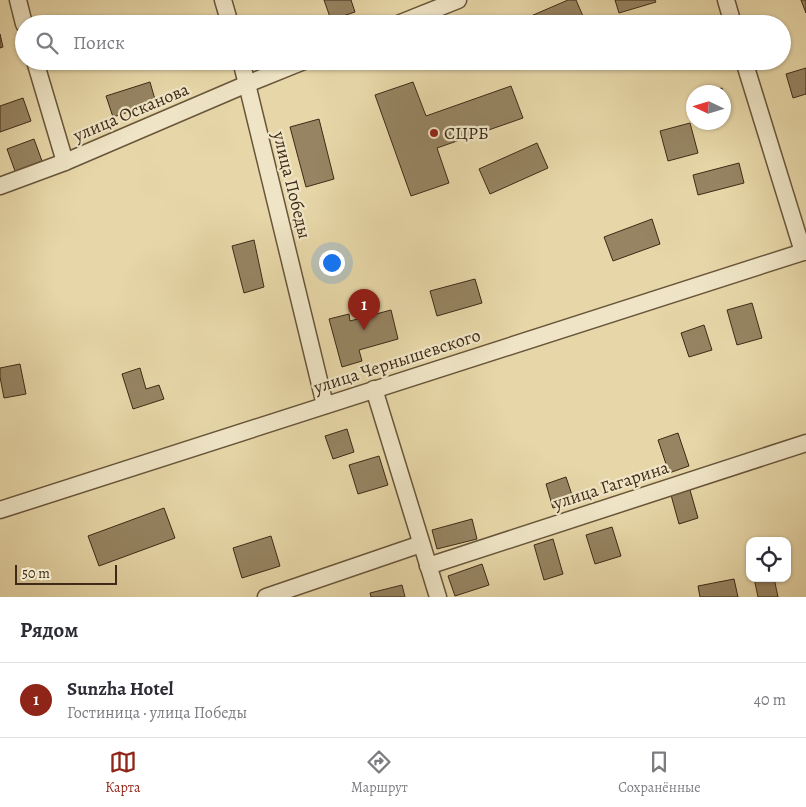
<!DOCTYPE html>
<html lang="ru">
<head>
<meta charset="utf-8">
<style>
  :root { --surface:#fff; --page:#f7f7f7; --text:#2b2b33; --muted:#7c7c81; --line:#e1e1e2; --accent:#8f2418 }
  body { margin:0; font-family:Alegreya,serif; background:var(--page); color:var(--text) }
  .controls { position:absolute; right:15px; bottom:15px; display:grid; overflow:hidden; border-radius:10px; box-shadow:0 1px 4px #0004 }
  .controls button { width:45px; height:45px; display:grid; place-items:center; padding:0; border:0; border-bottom:1px solid var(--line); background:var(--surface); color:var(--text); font:25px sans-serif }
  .compass { position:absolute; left:686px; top:85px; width:45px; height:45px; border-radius:50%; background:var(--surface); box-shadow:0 1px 4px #0004; rotate:274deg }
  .scale { position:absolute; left:15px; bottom:12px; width:102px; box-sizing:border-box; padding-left:5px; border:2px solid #3e2a16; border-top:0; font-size:14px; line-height:18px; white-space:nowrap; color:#3e2a16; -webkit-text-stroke:4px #efe5c6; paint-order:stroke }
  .you { position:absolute; left:331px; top:262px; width:18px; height:18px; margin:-12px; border:4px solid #fff; border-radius:50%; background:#1a73e8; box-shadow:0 0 0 8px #1a73e833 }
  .badge { display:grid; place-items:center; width:32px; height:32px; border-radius:50%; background:var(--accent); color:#fff; font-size:16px; font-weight:700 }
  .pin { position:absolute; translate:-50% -41px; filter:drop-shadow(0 1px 2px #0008) }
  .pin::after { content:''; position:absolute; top:26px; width:18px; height:15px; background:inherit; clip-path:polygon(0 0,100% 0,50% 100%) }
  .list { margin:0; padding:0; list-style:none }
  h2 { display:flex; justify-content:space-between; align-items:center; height:65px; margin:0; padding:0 20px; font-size:21px }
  h2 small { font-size:16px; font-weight:400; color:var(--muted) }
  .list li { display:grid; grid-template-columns:32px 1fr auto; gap:15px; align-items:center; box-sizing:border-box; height:75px; padding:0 20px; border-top:1px solid var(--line) }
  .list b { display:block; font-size:19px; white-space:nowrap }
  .list p { margin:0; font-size:16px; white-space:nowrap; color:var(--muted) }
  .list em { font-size:16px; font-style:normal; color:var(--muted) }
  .icon { flex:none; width:28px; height:28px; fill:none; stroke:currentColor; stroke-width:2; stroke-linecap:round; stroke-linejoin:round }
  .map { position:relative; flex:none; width:806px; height:597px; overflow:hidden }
  .search { position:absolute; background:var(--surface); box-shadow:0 1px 4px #0004; left:15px; right:15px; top:15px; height:55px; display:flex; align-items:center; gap:12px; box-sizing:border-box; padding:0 18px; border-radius:28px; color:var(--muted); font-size:19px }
  .sheet { height:140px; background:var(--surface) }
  nav { display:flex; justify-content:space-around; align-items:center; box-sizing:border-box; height:70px; border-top:1px solid var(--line); background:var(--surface); font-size:14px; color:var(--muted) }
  nav a { display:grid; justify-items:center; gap:2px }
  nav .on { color:var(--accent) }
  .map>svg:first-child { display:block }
  .building { fill:#968462; stroke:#3e2a16 }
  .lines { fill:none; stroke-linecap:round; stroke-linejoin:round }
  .minor-casing { stroke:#68553a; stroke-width:19 }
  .minor { stroke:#efe5c6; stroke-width:16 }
  .poi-dot { fill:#8f2418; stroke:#efe5c6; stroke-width:2 }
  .labels { text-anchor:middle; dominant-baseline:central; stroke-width:4.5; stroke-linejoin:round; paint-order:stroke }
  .street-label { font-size:18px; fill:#3e2a16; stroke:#efe5c6 }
  .poi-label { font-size:18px; fill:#3e2a16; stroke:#efe5c6; text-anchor:start }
</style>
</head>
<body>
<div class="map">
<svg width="806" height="597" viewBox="0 0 806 597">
  <rect width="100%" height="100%" fill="#e7d7a8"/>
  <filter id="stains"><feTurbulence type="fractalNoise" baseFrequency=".004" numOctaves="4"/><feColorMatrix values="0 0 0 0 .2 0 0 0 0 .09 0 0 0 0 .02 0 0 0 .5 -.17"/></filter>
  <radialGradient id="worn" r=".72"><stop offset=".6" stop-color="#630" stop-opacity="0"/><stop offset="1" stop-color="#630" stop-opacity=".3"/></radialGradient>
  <!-- building -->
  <g class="building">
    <polygon points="324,0 351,0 355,12 331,20"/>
    <polygon points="568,0 576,0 586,23 534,24 531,16"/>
    <polygon points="615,0 655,0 656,2 619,13"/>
    <polygon points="801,0 806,0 806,13"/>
    <polygon points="0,34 3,47 0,48"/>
    <polygon points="679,61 700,61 679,65"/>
    <polygon points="806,68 806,94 793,98 786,74"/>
    <polygon points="150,82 156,103 113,117 106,96"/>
    <polygon points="413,82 426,116 511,86 523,118 437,148 449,183 411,196 375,95"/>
    <polygon points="722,88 723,92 707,92"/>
    <polygon points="724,95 728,110 724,111"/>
    <polygon points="23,98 31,121 0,132 0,106"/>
    <polygon points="319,119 334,179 306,187 290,127"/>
    <polygon points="690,123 698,153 668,161 660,131"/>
    <polygon points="34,139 42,161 15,171 7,149"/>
    <polygon points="537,143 548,168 490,194 479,169"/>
    <polygon points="739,163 744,183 698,195 693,175"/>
    <polygon points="652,219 660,244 613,261 604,237"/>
    <polygon points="254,240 264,287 244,293 232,246"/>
    <polygon points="475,279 482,303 437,316 430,291"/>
    <polygon points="752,303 762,338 737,345 727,310"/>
    <polygon points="391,310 398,339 359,350 362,361 342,367 329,319 349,314 350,321"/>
    <polygon points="704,325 712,350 689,357 681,333"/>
    <polygon points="20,364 26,394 4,398 0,377 0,368"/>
    <polygon points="140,368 146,389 159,385 164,399 133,409 122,374"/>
    <polygon points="347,429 354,452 333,459 325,436"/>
    <polygon points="678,433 689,466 669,473 658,440"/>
    <polygon points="379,456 388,485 358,494 349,465"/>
    <polygon points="566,477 574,501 553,508 546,484"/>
    <polygon points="690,490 698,518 679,524 671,495"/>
    <polygon points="164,508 175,538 99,566 88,536"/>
    <polygon points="472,519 477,539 437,549 432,530"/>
    <polygon points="612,527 621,556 595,564 586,535"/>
    <polygon points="271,536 280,566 242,578 233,548"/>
    <polygon points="553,539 563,574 544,580 534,545"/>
    <polygon points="482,564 489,585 455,596 448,576"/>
    <polygon points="754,578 774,578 778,597 758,597"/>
    <polygon points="734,579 738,597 700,597 698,586"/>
    <polygon points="402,585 405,597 371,597 370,593"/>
  </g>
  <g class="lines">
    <!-- minor casing -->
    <g class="minor-casing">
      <g id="minor">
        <polyline points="18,0 24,24"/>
        <polyline points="223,0 230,24"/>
        <polyline points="726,0 733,24"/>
        <polyline points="398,24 458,0"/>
        <polyline points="35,61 65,162"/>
        <polyline points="241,61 247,84 325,405"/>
        <polyline points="744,61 803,252"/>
        <polyline points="0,186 65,162 247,84 304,61"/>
        <polyline points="374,389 438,597"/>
        <polyline points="0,510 806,251"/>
        <polyline points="428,566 806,443"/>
        <polyline points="266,597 421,544"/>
      </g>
    </g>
    <!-- minor -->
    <use href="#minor" class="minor"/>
  </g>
  <!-- markers -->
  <circle class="poi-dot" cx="434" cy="133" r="5"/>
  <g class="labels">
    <!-- street labels -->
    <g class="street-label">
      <text transform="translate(131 112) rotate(-23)">улица Осканова</text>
      <text transform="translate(292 185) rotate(76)">улица Победы</text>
      <text transform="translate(397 361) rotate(-18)">улица Чернышевского</text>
      <text transform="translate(611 485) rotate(-18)">улица Гагарина</text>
    </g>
    <!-- poi labels -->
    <g class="poi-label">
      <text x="444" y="133">СЦРБ</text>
    </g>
  </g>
  <rect width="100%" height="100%" filter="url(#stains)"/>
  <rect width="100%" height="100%" fill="url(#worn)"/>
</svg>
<div class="controls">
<button><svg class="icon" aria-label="locate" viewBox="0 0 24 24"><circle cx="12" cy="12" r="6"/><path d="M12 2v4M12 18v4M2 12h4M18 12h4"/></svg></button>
</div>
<svg class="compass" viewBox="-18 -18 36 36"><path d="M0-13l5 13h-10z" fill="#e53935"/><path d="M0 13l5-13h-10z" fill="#7c7c81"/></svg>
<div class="scale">50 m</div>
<div class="you"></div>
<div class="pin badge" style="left:364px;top:330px">1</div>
<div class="search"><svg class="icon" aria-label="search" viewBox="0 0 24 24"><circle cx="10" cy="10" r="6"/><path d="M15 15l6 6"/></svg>Поиск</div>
</div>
<section class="sheet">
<h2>Рядом<small></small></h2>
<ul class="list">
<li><span class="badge">1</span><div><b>Sunzha Hotel</b><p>Гостиница · улица Победы</p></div><em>40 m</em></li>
</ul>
</section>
<nav>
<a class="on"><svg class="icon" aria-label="map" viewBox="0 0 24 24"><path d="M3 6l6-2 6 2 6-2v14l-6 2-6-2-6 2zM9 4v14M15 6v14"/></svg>Карта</a>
<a><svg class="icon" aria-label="directions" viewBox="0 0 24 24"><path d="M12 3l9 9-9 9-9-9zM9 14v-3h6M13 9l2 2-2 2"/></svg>Маршрут</a>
<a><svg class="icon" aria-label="saved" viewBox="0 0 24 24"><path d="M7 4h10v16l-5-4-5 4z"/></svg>Сохранённые</a>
</nav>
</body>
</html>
